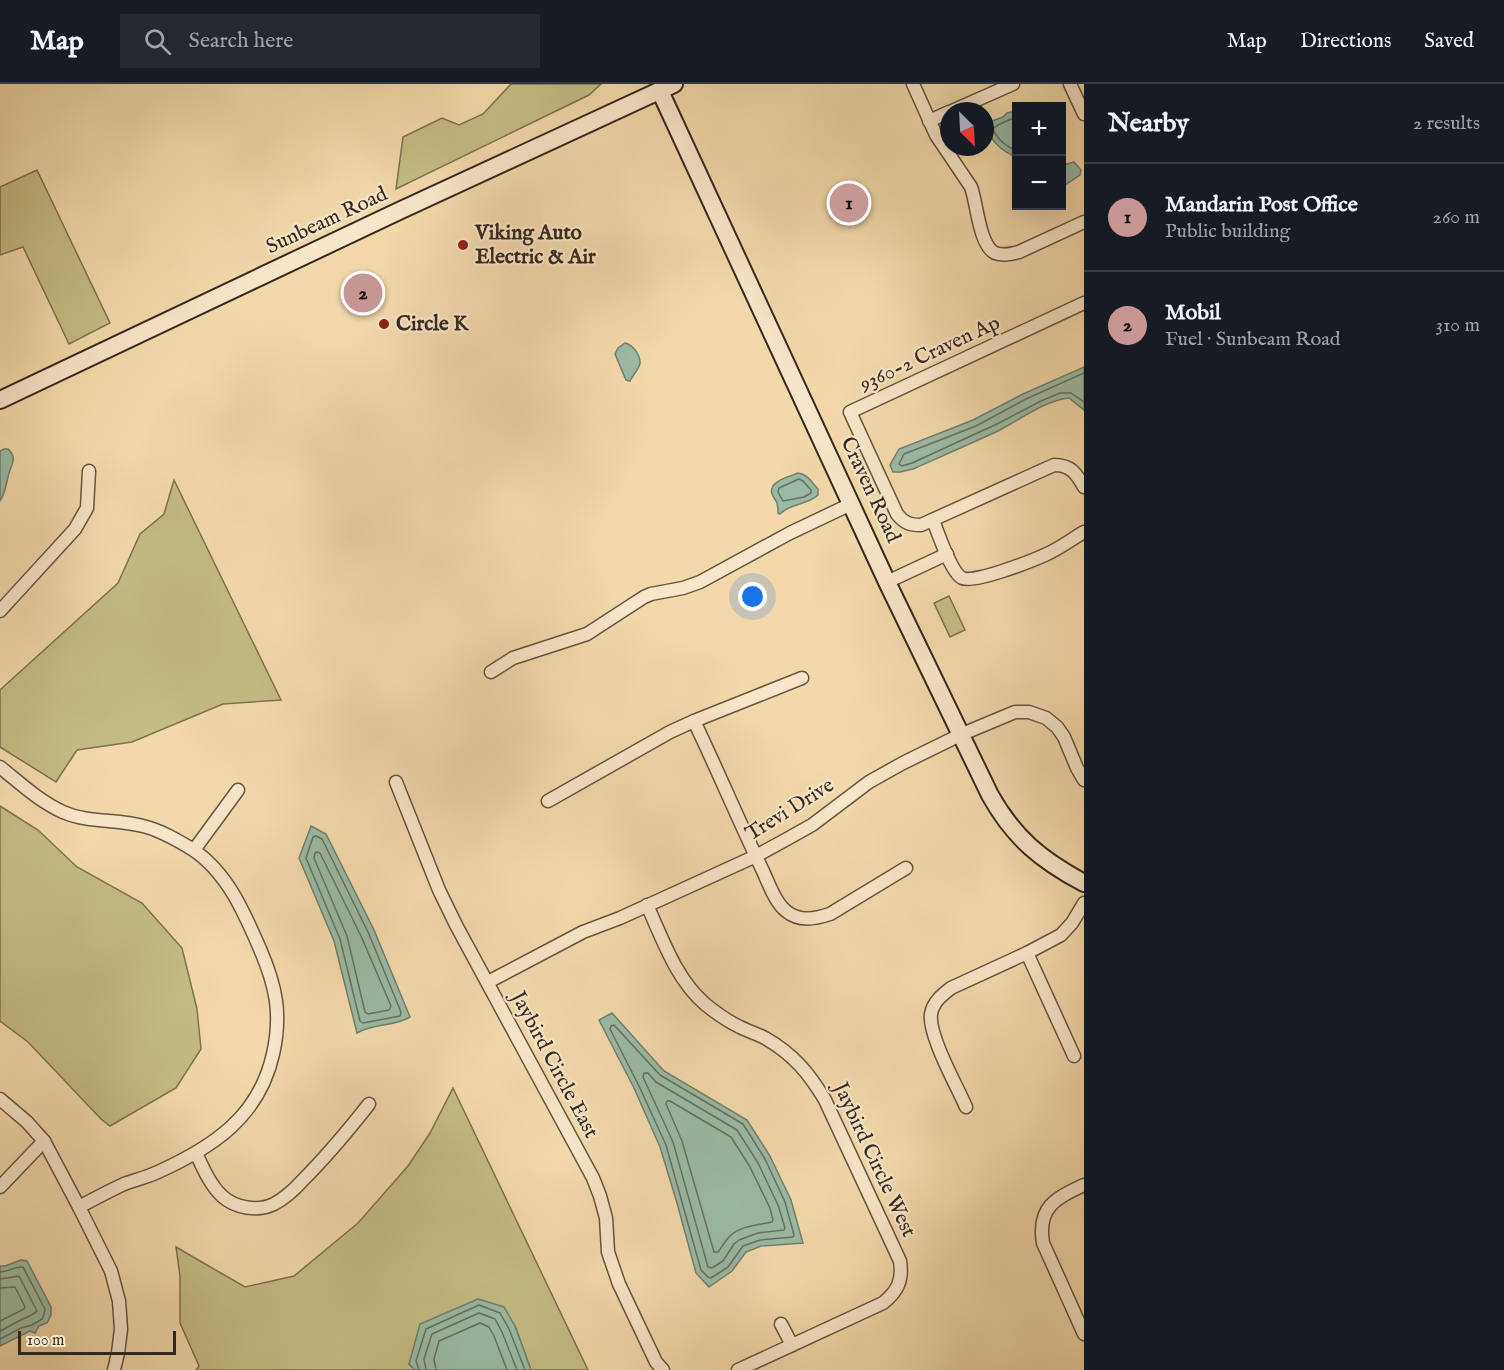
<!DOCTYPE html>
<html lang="en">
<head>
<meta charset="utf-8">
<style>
  :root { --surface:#171b24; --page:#242831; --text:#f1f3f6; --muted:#9ea1a6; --line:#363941; --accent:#c59692 }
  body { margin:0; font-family:"IM FELL English",serif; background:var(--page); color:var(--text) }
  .controls { position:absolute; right:18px; top:18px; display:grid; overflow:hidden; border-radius:0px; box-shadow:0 6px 24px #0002 }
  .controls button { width:54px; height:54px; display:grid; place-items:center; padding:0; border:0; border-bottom:2px solid var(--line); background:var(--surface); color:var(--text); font:30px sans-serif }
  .compass { position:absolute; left:940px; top:18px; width:54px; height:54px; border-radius:50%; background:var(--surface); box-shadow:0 6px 24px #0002; rotate:156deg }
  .scale { position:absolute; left:18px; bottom:15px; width:158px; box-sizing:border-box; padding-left:6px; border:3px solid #342a1c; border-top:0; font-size:16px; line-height:21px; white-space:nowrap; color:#342a1c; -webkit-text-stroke:4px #f7e6c8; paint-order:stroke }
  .you { position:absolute; left:753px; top:513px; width:21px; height:21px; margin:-15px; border:4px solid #fff; border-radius:50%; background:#1a73e8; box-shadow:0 0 0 9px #1a73e833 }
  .badge { display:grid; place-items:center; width:39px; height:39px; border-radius:50%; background:var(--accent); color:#111; font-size:20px; font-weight:700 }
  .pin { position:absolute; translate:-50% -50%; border:3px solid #fff; box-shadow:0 2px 6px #0006 }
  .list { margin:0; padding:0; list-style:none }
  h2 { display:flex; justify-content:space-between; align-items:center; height:78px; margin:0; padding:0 24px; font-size:26px }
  h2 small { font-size:20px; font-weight:400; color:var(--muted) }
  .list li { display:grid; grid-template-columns:39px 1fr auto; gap:18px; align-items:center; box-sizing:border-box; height:108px; padding:0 24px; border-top:2px solid var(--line) }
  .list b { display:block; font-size:22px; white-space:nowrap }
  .list p { margin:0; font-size:20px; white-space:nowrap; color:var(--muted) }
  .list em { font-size:20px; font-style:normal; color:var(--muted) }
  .icon { flex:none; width:33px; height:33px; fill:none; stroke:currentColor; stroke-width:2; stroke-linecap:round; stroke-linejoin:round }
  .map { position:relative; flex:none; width:1084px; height:1286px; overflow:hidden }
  header { display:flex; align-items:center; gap:36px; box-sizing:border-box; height:84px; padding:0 30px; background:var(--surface); border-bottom:2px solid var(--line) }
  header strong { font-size:28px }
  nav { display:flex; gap:33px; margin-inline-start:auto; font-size:21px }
  .search { width:420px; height:54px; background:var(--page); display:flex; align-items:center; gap:15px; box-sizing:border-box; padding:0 21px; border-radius:0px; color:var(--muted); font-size:22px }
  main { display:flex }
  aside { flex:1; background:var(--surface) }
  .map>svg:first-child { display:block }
  .green { fill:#c3bc83; stroke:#7c7350; stroke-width:1.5 }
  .water { fill:#9bbaa6; stroke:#72806f; stroke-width:1.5 }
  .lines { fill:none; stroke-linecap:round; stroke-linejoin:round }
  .shore { stroke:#687261; stroke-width:1.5 }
  .street-casing { stroke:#645640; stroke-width:15 }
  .secondary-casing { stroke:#342a1c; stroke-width:20 }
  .street { stroke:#f7e6c8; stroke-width:12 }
  .secondary { stroke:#f7e6c8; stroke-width:16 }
  .poi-dot { fill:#8f2418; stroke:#f7e6c8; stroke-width:2 }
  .labels { text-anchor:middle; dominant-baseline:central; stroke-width:4.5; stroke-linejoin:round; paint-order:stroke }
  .street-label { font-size:21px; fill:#342a1c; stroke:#f7e6c8 }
  .poi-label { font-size:21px; font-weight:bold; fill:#342a1c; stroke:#f7e6c8; text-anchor:start }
</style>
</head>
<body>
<header>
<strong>Map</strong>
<div class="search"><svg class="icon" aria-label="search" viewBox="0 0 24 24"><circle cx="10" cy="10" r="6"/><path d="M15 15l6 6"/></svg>Search here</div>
<nav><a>Map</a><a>Directions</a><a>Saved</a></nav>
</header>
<main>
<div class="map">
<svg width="1084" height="1286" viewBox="0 0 1084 1286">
  <rect width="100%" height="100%" fill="#f3d9aa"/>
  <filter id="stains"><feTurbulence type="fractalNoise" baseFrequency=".00333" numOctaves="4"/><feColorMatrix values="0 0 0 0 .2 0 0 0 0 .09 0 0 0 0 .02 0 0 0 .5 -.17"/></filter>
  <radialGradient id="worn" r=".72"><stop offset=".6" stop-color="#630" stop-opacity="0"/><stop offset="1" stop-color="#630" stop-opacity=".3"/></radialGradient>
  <!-- green -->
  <g class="green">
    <polygon points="511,0 601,0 589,11 396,105 403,53 442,34 459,41 483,30"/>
    <polygon points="37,86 110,239 69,260 23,163 0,171 0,103"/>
    <polygon points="174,396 281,616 223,620 132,658 77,666 56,698 0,663 0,606 118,499 140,450 164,430"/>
    <polygon points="949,512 965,546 950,553 934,519"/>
    <polygon points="0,722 38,746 77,783 142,819 182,864 197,925 201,965 176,1004 110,1042 101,1035 28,958 0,937"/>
    <polygon points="453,1004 588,1286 531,1286 515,1242 409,1280 415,1286 196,1286 199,1282 180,1239 180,1192 176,1163 245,1203 294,1192 358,1139 408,1082 430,1049"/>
  </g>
  <!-- water -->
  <g class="water">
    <path d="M1016 27V73C1000 66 994 59 985 44L986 39 1003 33 1007 29Z"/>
    <polygon points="1074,78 1081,86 1080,91 1062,103 1062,81"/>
    <path d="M625 259C633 261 640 270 640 279 640 284 632 292 630 297L626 296 615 270 618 264Z"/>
    <path d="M1084 283V326L1069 314C1044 317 1021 335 998 347 970 360 942 372 913 385L900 388H893L890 381 899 365 973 336 1023 310Z"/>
    <path d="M4 365H8C11 368 12 368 13 373 14 380 9 386 8 393 6 401 5 410 0 417V367Z"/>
    <path d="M798 389C808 390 812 399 818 405V411C806 422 792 418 780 430L778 429C778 426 778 423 777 419 776 416 773 413 772 410 768 397 789 393 798 389Z"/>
    <path d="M311 742 326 750 374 846 410 933C394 943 373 939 357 949L334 857 299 774Z"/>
    <polygon points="612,929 664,987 747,1036 770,1072 791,1116 803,1159 761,1162 746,1168 732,1187 709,1203 696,1189 677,1119 660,1063 634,1004 599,936"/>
    <polygon points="21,1176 27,1177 51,1223 51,1231 47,1239 39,1242 35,1249 30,1247 0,1262 0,1182 5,1182"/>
    <polygon points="478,1215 504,1223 515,1242 531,1286 415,1286 409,1280 420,1240"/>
  </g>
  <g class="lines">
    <!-- shore -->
    <g class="shore">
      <path d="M1016 33C1010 36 997 40 993 45 997 56 1007 62 1016 67"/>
      <polyline points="1084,289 1026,315 976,342 904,370 899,380 902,382 912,379 997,340 1041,317 1060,309 1071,309 1084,318"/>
      <polygon points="799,395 803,397 811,406 811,409 804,413 783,417 778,408 779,404"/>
      <polygon points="316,752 322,755 368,848 401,928 400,932 363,939 360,937 340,855 306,774 313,753"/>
      <polygon points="317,768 320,769 361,852 391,922 389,926 368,930 365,928 347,852 314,774 315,769"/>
      <polygon points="614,941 660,991 743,1040 765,1075 785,1118 794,1151 793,1153 760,1156 743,1162 728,1183 711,1194 708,1193 701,1186 666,1061 639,1002 610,945 611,942"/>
      <polygon points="644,989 648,989 656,998 737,1046 758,1079 778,1121 785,1144 784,1146 758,1149 739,1156 734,1160 723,1177 712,1184 708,1183 673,1058 643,993"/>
      <path d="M667 1017H670L731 1053 750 1083 770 1124 773 1136 772 1138C758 1141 740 1142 730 1152 725 1157 722 1163 718 1168H714L682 1057 666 1020Z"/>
      <path d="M0 1188C8 1188 16 1182 23 1183L45 1225 44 1230 42 1235 32 1241 21 1244 0 1255"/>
      <path d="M0 1195 19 1192 37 1227C32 1232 26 1233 19 1237 12 1240 7 1244 0 1247"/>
      <polyline points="0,1204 15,1203 25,1223 24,1225 0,1237"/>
      <polyline points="419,1286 416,1277 426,1245 479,1221 500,1229 509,1245 525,1286"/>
      <polyline points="426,1286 424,1275 432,1250 479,1229 495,1235 502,1248 517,1286"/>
      <polyline points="436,1286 434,1275 439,1257 480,1239 489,1243 494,1252 507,1286"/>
    </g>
    <!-- street casing -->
    <g class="street-casing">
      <g id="street">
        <path d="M913 0 936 51 971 103C977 119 979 161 995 169 1003 172 1011 170 1019 168L1084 138"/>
        <polyline points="1070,0 1084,30"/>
        <polyline points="952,27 1013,0"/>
        <polyline points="929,37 949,28"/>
        <path d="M1084 219 850 328 897 430C904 439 910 441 921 441L1054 381C1071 381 1076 389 1084 403"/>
        <path d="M933 436C938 449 951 488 962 494 974 500 1034 476 1047 470 1060 464 1072 455 1084 448"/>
        <polyline points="887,498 947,470"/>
        <polyline points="0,527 75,445 87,424 89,387"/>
        <polyline points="491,588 513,574 587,550 644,513 651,510 683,504 700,498 790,449 851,420"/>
        <path d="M694 637C717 685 738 735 761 783 768 797 774 817 786 827 799 838 815 835 830 830L906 784"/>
        <path d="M0 683C20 699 39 717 63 728 88 739 116 735 143 742 160 746 177 756 192 765 227 788 244 828 260 865 276 902 282 930 273 970 259 1033 213 1063 158 1088 147 1093 135 1096 124 1100 109 1107 94 1115 79 1123"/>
        <polyline points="396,698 439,806 456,841 593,1094 600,1112 606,1134 608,1168 619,1200 656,1278 663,1286"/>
        <polyline points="548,717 670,648 694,637 802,594"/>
        <polyline points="194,766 238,706"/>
        <path d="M647 821C663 856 676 895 705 920 716 929 727 937 740 943 748 947 757 950 765 954 793 970 809 989 825 1016L900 1177C903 1196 898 1207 883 1219L738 1286"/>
        <polyline points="1027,869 1074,972"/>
        <polyline points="488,898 583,848 620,834 756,772 787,755 812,741 869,698 903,679 960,651 1015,628 1029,628 1046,634 1057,643 1064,653 1077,684 1084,696"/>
        <polyline points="0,1015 27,1038 44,1057 79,1123 111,1187 119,1217 121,1245 118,1269 114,1286"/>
        <path d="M966 1023C957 1002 928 951 931 930 933 918 942 911 951 904L1027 869 1061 851 1072 839 1084 819"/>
        <path d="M196 1069C203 1084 210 1101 222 1112 235 1124 258 1128 274 1120 285 1114 294 1106 302 1097 327 1072 347 1048 369 1020"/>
        <path d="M1084 1101C1056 1114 1037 1123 1043 1159L1084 1250"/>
        <polyline points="0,1103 44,1057"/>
        <polyline points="781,1240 792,1261"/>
      </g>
    </g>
    <!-- secondary casing -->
    <g class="secondary-casing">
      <g id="secondary">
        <path d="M660 7 887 498 990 711C1014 754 1041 776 1084 799"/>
        <polyline points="0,316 399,127 674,0"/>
      </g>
    </g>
    <!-- street -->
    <use href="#street" class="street"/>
    <!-- secondary -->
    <use href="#secondary" class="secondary"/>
  </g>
  <!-- markers -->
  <g class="poi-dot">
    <circle cx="463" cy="161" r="6"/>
    <circle cx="384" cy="240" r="6"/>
  </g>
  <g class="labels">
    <!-- street labels -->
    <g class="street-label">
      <text transform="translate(327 137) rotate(-25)">Sunbeam Road</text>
      <text transform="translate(930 270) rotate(-25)">9360-2 Craven Ap</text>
      <text transform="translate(870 406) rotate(65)">Craven Road</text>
      <text transform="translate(790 726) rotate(-32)">Trevi Drive</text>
      <text transform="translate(554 981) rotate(62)">Jaybird Circle East</text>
      <text transform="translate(874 1076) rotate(65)">Jaybird Circle West</text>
    </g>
    <!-- poi labels -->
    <g class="poi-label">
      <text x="475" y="149">Viking Auto<tspan x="475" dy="24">Electric &amp; Air</tspan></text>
      <text x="396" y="240">Circle K</text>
    </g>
  </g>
  <rect width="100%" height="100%" filter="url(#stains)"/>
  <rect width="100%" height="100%" fill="url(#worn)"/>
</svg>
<div class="controls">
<button>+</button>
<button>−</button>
</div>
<svg class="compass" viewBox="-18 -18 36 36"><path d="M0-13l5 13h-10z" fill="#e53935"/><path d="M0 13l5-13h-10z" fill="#9ea1a6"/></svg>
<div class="scale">100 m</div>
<div class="you"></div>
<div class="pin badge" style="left:849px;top:119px">1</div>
<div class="pin badge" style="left:363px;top:209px">2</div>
</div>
<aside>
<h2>Nearby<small>2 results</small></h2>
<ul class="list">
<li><span class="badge">1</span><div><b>Mandarin Post Office</b><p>Public building</p></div><em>260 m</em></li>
<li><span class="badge">2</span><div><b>Mobil</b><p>Fuel · Sunbeam Road</p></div><em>310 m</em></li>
</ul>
</aside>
</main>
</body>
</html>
